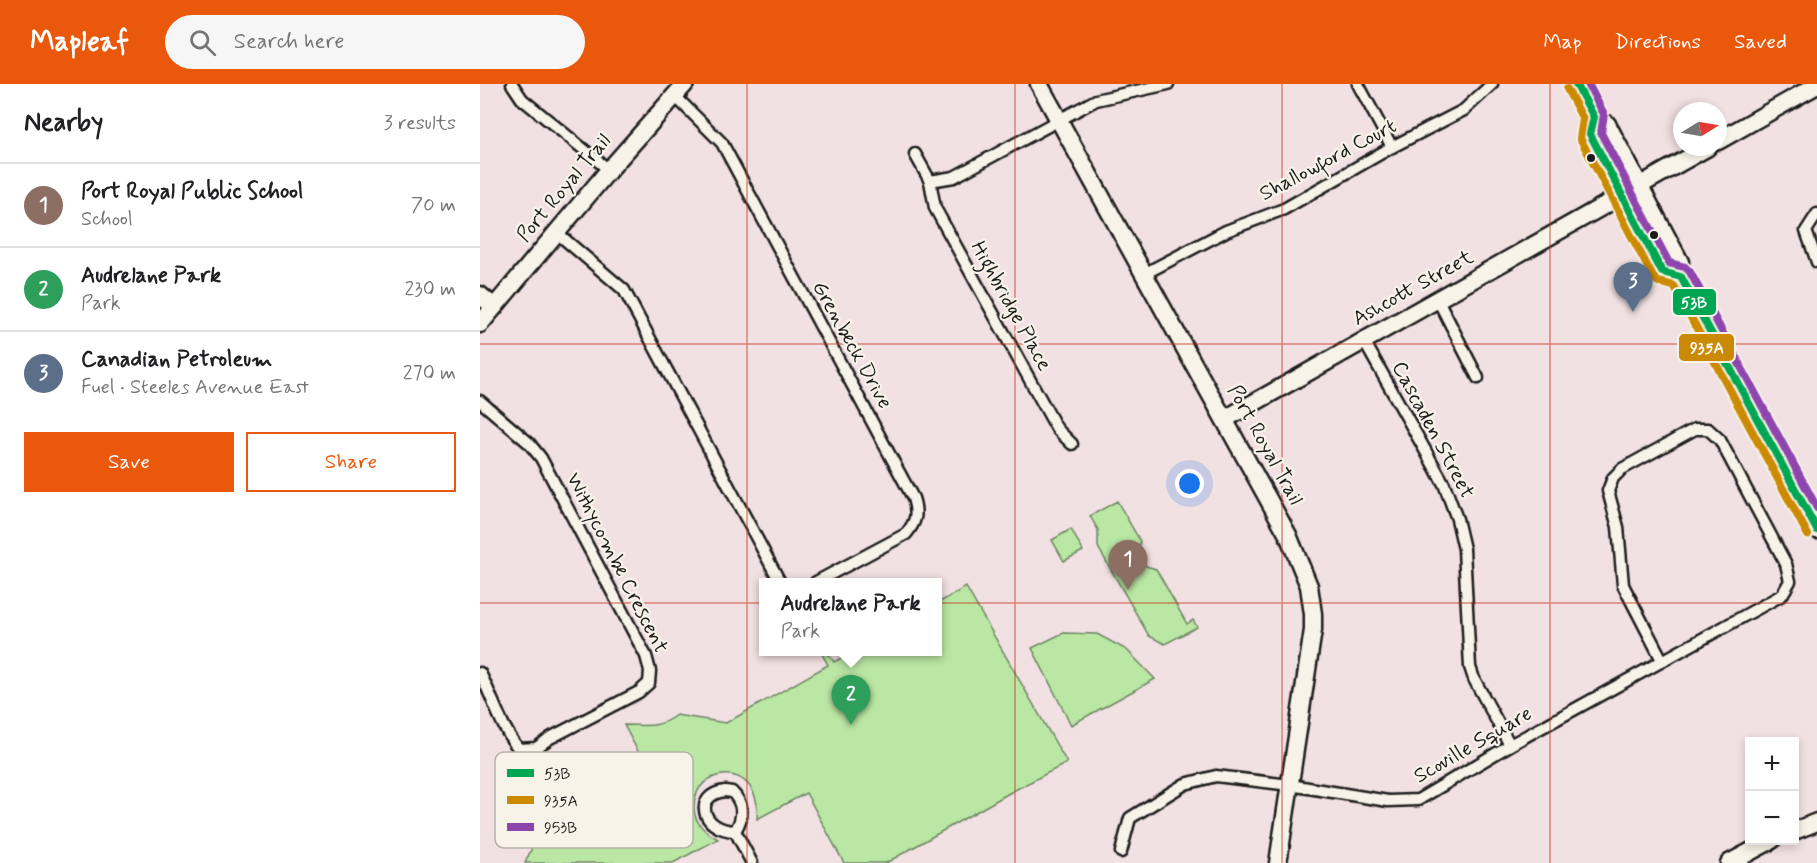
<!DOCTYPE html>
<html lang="en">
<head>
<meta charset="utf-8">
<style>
  :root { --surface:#fff; --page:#f6f6f6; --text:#202124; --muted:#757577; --line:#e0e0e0; --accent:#ea580c }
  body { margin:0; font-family:Mynerve,sans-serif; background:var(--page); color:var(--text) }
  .controls { position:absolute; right:18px; bottom:18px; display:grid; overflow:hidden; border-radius:0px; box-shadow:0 3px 9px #0003 }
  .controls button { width:54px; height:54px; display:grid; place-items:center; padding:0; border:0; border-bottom:2px solid var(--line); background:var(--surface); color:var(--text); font:30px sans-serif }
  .compass { position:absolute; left:1193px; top:18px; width:54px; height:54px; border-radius:50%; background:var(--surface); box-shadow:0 3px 9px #0003; rotate:79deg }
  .you { position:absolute; left:710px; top:400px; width:21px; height:21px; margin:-15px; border:4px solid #fff; border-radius:50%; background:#1a73e8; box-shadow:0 0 0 9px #1a73e833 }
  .badge { display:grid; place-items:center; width:39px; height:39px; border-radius:50%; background:var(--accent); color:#fff; font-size:20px; font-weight:700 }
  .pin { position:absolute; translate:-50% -50px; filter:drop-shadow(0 2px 3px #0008) }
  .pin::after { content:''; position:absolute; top:32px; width:21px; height:18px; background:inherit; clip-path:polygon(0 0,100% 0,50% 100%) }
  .popup { position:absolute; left:279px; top:494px; width:183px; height:78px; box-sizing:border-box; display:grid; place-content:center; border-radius:0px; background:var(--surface); filter:drop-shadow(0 2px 4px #0005); font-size:20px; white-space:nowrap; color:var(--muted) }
  .popup b { font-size:22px; color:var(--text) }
  .popup::after { content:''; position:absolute; left:50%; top:100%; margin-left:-12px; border:12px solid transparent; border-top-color:var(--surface) }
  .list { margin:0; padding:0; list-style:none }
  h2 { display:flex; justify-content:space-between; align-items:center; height:78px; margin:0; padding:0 24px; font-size:26px }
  h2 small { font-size:20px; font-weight:400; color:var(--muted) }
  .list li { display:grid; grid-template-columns:39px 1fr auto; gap:18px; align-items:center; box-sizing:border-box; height:84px; padding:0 24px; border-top:2px solid var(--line) }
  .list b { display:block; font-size:22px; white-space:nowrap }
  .list p { margin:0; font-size:20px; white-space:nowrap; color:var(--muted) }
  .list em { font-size:20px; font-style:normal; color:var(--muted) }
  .actions { display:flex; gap:12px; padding:18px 24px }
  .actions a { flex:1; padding:14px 0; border:2px solid var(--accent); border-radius:0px; text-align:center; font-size:21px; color:var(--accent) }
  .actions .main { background:var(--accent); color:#fff }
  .icon { flex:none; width:33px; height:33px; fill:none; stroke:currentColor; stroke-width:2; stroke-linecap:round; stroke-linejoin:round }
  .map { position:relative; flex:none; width:1337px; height:779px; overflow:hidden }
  header { display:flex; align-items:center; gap:36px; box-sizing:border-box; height:84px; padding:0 30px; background:var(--accent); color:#fff }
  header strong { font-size:28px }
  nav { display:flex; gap:33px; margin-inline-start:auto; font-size:21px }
  .search { width:420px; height:54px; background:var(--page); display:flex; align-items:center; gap:15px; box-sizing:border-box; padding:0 21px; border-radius:33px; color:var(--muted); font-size:22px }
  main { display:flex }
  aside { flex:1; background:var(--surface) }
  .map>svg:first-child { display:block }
  .green { fill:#bae7a4; stroke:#6b8260; stroke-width:1.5 }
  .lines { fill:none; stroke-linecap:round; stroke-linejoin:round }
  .street-casing { stroke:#1c1c1c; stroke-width:15 }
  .secondary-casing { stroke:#1c1c1c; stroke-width:21 }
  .street { stroke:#f7f3e8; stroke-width:10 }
  .secondary { stroke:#f7f3e8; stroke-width:16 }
  .bus-1-casing { stroke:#f7f3e8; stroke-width:12 }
  .bus-2-casing { stroke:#f7f3e8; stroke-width:12 }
  .bus-3-casing { stroke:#f7f3e8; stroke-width:12 }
  .bus-1 { stroke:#00a651; stroke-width:8 }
  .bus-2 { stroke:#cb8a06; stroke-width:8 }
  .bus-3 { stroke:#8e44ad; stroke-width:8 }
  .grid { fill:none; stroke:#c8321e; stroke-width:1.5; stroke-opacity:0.55 }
  .bus-dot { fill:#1c1c1c; stroke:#f7f3e8; stroke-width:2 }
  .labels { text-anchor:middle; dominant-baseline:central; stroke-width:4.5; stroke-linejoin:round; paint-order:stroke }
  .street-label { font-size:21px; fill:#1c1c1c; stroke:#f7f3e8 }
  .key { fill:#f7f3e8; stroke:#b5b2ab; stroke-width:1.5 }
  .key-label { font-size:16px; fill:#1c1c1c }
  .line-badge { stroke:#f7f3e8; stroke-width:2 }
  .badge-label { font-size:16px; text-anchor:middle; font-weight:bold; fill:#fff }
</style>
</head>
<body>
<header>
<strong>Mapleaf</strong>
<div class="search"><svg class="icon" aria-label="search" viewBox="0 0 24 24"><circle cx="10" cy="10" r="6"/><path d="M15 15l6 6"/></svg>Search here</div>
<nav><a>Map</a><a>Directions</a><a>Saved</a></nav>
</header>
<main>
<aside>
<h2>Nearby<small>3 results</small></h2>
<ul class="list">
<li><span class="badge" style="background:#8d6e63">1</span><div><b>Port Royal Public School</b><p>School</p></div><em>70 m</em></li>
<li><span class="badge" style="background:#2e9e5b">2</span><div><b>Audrelane Park</b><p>Park</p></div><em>230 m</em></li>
<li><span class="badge" style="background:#5c6f8a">3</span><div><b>Canadian Petroleum</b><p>Fuel · Steeles Avenue East</p></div><em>270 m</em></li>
</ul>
<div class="actions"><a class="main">Save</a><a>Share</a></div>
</aside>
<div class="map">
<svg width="1337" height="779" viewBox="0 0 1337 779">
  <rect width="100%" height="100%" fill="#f2e1e3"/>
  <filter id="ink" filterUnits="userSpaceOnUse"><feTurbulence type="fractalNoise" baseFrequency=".0167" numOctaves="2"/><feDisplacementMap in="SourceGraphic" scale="12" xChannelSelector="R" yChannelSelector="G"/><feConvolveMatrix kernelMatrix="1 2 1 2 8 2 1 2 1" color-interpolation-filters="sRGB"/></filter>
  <g filter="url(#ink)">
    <!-- green -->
    <g class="green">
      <polygon points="637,417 660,457 659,469 666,482 676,485 707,540 713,536 717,543 685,560 669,552 618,463 618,446 610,432"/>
      <polygon points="591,445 603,467 584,477 572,456"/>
      <path d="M486 503 587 679 531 708 406 779H364L326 709 277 735C283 676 214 680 214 723 214 739 225 748 238 755L193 779H45L58 750 170 690 144 641C167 641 177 645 196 631L246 639 348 581 341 568H347L354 578 373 568H458V519Z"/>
      <polygon points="583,549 617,550 647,566 675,595 591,641 552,564"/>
    </g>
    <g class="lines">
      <!-- street casing -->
      <g class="street-casing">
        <g id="street">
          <polyline points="32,0 42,15 129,86"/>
          <polyline points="878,0 912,63"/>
          <path d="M194 11 242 59 433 414C438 430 436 438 426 450L336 498"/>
          <polyline points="435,70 450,97"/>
          <polyline points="1337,130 1326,147 1337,178"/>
          <polyline points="76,148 144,206 300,498"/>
          <polyline points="664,190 746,147 804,125 912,63 984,26 1012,0"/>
          <polyline points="958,216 998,294"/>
          <polyline points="884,257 964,400 977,435 984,465 990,583 994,595 1030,661"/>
          <path d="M0 317 49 359 61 374 166 572 170 587 169 599 159 608 70 654 56 664 39 665C21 644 13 614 0 589"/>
          <polyline points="592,360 577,345 455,124 450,97 474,93 616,16 688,0"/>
          <path d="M245 707 252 708C264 720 264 733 255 747 221 746 213 711 245 707Z"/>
          <polyline points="255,747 272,779"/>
          <polyline points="641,768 650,734 705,700 736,692 810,701 908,717 938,716 1030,661 1302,511 1310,497 1306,480 1240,356 1228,345 1215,345 1142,385 1133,394 1128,407 1138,443 1143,501 1182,576"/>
        </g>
      </g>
      <!-- secondary casing -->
      <g class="secondary-casing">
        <g id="secondary">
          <polyline points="559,0 808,451 829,502 833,530 833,546 798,779"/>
          <polyline points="1096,0 1114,33 1127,40 1200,178 1201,193 1337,446"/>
          <polyline points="1114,33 1110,50 1182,188 1201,193"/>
          <polyline points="1238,57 1337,1"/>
          <polyline points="0,211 14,223"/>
          <polyline points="0,240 129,86 205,0"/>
          <polyline points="745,335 1228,63"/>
          <polyline points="1314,747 1337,738"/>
          <polyline points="1249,779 1292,756"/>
        </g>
      </g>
      <!-- street -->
      <use href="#street" class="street"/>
      <!-- secondary -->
      <use href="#secondary" class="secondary"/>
      <!-- bus-1 casing -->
      <g class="bus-1-casing">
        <polyline id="bus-1" points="1096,0 1114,33 1110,50 1182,188 1201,193 1337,446"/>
      </g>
      <!-- bus-2 casing -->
      <g class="bus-2-casing">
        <polyline id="bus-2" points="1087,5 1103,35 1100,54 1173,193 1178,198 1194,202 1328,451"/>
      </g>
      <!-- bus-3 casing -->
      <g class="bus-3-casing">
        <polyline id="bus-3" points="1108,0 1124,30 1121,49 1189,179 1205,183 1210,188 1337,424"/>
      </g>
      <!-- bus-1 -->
      <use href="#bus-1" class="bus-1"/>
      <!-- bus-2 -->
      <use href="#bus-2" class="bus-2"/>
      <!-- bus-3 -->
      <use href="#bus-3" class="bus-3"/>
    </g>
  </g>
  <!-- grid -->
  <path class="grid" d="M267 0V779M535 0V779M802 0V779M1070 0V779M0 260H1337M0 519H1337"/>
  <!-- markers -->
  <g class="bus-dot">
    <circle cx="1111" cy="74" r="5"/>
    <circle cx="1174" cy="151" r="5"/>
  </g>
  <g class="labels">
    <!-- street labels -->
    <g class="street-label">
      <text transform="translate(848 76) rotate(-28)">Shallowford Court</text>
      <text transform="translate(84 104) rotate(-50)">Port Royal Trail</text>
      <text transform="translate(933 204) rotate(-29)">Ashcott Street</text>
      <text transform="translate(531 222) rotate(61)">Highbridge Place</text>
      <text transform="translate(372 261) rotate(61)">Grenbeck Drive</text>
      <text transform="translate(953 346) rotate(62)">Cascaden Street</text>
      <text transform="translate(785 361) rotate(61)">Port Royal Trail</text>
      <text transform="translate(137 479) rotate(63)">Withycombe Crescent</text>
      <text transform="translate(993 661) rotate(-30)">Scoville Square</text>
    </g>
  </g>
  <!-- legend -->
  <rect x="15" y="668" width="198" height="96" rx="9" class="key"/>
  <rect x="27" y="685" width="27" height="8" fill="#00a651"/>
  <rect x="27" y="712" width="27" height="8" fill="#cb8a06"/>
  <rect x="27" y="739" width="27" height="8" fill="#8e44ad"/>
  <g class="key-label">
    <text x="64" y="695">53B</text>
    <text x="64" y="722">935A</text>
    <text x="64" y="749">953B</text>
  </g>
  <g class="line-badge">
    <rect x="1192" y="204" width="45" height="28" rx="6" fill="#00a651"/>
    <rect x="1198" y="249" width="57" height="29" rx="6" fill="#cb8a06"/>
  </g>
  <g class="badge-label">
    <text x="1214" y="224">53B</text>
    <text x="1227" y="269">935A</text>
  </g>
</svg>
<div class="controls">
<button>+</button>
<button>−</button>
</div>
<svg class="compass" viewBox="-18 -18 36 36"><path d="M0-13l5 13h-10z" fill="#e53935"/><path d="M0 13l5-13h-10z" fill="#757577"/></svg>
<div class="you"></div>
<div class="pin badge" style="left:648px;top:506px;background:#8d6e63">1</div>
<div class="pin badge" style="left:371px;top:641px;background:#2e9e5b">2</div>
<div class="popup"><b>Audrelane Park</b>Park</div>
<div class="pin badge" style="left:1153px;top:228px;background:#5c6f8a">3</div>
</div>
</main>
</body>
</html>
